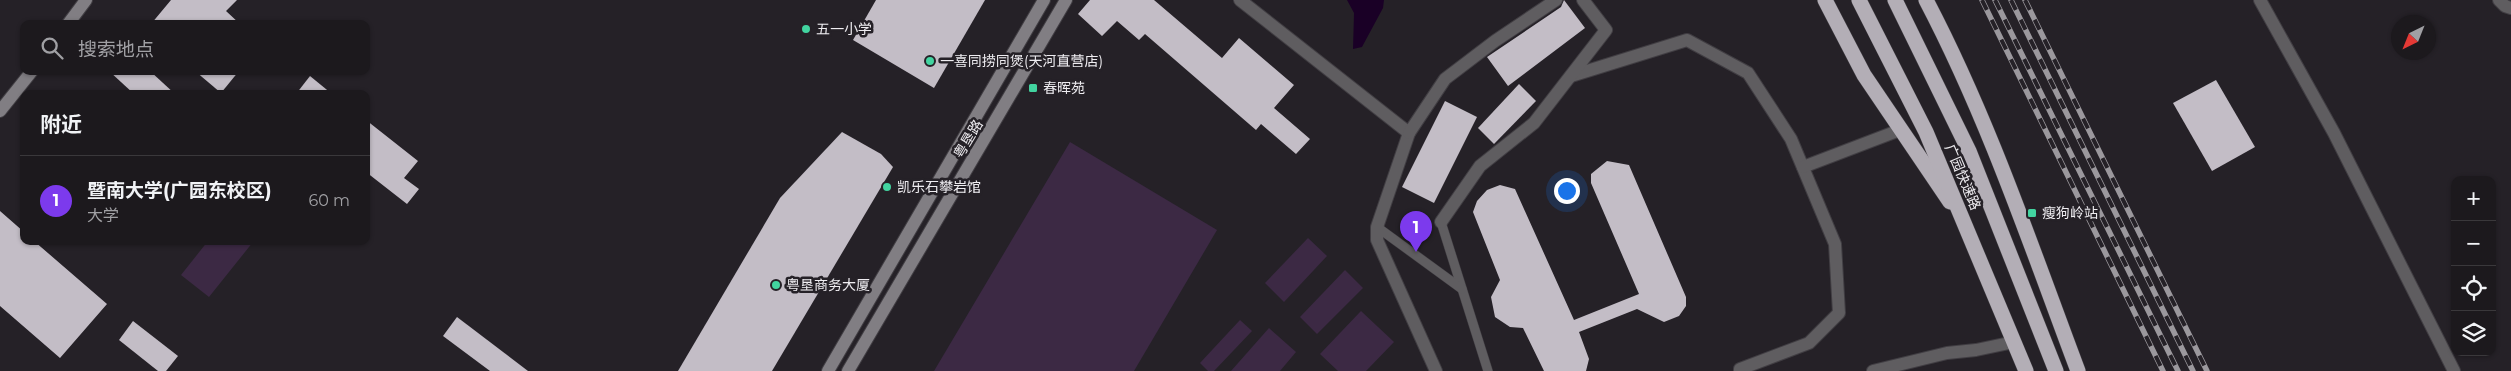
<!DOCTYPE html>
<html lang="zh">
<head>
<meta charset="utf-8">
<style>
  :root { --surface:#1c191d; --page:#252226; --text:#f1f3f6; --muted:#a0a0a4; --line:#3a383b; --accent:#7c3aed }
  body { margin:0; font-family:Montserrat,"Noto Sans SC",sans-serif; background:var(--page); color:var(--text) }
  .controls { position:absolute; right:15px; bottom:15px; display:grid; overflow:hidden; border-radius:10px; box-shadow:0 1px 4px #0004 }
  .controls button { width:45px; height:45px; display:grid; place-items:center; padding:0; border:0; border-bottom:1px solid var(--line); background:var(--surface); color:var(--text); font:25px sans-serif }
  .compass { position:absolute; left:2391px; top:15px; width:45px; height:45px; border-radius:50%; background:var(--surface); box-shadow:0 1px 4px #0004; rotate:223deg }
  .you { position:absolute; left:1566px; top:190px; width:18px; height:18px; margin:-12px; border:4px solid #fff; border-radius:50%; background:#1a73e8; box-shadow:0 0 0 8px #1a73e833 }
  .badge { display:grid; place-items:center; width:32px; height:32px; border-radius:50%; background:var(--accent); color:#fff; font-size:16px; font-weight:700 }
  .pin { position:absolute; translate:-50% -41px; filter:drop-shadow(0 1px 2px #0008) }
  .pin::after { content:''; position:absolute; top:26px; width:18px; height:15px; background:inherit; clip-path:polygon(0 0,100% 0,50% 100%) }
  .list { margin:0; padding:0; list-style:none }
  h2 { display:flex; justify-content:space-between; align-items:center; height:65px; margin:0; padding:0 20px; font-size:21px }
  h2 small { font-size:16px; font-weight:400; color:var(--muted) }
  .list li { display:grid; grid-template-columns:32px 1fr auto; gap:15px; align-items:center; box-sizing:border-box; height:90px; padding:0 20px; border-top:1px solid var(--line) }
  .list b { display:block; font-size:19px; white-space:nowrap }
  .list p { margin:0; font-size:16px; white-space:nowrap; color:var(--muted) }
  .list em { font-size:16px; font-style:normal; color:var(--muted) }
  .icon { flex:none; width:28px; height:28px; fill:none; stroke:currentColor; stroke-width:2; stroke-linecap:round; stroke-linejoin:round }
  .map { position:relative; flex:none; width:2511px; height:371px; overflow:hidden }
  .search { position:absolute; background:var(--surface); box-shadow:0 1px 4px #0004; left:20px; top:20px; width:350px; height:55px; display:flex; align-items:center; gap:12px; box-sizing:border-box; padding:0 18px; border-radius:10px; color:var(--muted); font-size:19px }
  .panel { position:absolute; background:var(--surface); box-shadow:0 1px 4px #0004; left:20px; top:90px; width:350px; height:155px; border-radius:10px }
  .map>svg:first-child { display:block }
  .green { fill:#3c2944 }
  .water { fill:#1a0026 }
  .building { fill:#c3bdc6 }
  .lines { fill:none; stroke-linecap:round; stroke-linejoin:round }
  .lane-casing { stroke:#413e43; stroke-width:10 }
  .street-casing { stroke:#413e43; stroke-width:14 }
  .secondary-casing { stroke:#413e43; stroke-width:14 }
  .highway-casing { stroke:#413e43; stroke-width:16 }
  .lane { stroke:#5f5d60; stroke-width:9 }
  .street { stroke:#5f5d60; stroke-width:12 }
  .secondary { stroke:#817e83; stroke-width:12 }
  .highway { stroke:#b3aeb6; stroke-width:15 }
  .rail-casing { stroke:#9b989d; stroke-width:5.5 }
  .rail { stroke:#252127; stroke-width:4; stroke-dasharray:11; stroke-linecap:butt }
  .poi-dot { fill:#42d4a0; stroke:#252127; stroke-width:2 }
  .labels { text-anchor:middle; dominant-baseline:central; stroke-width:5; stroke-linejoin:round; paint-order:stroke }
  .poi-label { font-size:14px; fill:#efedf1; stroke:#252127; text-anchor:start }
  .street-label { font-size:14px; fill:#efedf1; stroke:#252127 }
</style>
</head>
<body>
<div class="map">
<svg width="2511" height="371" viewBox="0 0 2511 371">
  <rect width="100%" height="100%" fill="#252127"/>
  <!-- green -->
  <g class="green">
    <polygon points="1070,142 1217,230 1134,371 934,371"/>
    <polygon points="1308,238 1327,256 1284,302 1265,283"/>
    <polygon points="208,241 253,242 209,297 181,275"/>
    <polygon points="1345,270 1363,288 1317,334 1300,317"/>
    <polygon points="1361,311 1394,342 1366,371 1338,371 1320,354"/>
    <polygon points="1240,320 1252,331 1214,371 1208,371 1200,363"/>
    <polygon points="1269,328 1296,352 1280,371 1231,371"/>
  </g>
  <!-- water -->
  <polygon class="water" points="1347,0 1384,0 1383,8 1362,47 1353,49 1354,13"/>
  <!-- building -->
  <g class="building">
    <polygon points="171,0 237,0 226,11 240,24 151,24"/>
    <polygon points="876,0 985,0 934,88 853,40"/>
    <polygon points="1090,0 1154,0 1222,58 1239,38 1294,85 1274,108 1310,139 1296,154 1261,124 1256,130 1145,34 1139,40 1117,21 1102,36 1078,14"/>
    <polygon points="1564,0 1585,28 1508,86 1487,57 1561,7"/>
    <polygon points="109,71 150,71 175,94 134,94"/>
    <polygon points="195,71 239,71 221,93"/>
    <polygon points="310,76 332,94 296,94"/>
    <polygon points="2216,80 2255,147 2212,171 2173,103"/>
    <polygon points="1519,84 1536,101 1494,144 1478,128"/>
    <polygon points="1445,101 1477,117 1434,203 1402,187"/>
    <polygon points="366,120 418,161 404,178 419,189 407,204 366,172"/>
    <polygon points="842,132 881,154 893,167 772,371 678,371 780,198"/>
    <polygon points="1607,161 1629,165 1686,297 1686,306 1679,316 1664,322 1637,309 1579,332 1589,359 1586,371 1544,371 1523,328 1510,327 1495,317 1491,297 1500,280 1473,212 1477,201 1487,190 1500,185 1515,189 1574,320 1639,294 1591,183 1591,174"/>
    <polygon points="0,211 24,232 24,241 34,241 107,304 60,358 0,306"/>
    <polygon points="457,317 528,371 490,371 443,336"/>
    <polygon points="133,321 178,356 166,371 158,371 119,340"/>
  </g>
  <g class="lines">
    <!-- lane casing -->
    <g class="lane-casing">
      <g id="lane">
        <polyline points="1441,222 1488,371"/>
        <polyline points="1377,227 1462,289"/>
      </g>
    </g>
    <!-- street casing -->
    <g class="street-casing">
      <g id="street">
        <polyline points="1240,0 1409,133 1377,227 1377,240 1436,371"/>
        <polyline points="2260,0 2334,133 2454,371"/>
        <polyline points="2499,0 2505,6 2511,8"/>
        <polyline points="1571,76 1687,40 1748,73 1791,139 1835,244 1839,313 1809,343 1740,369 1740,371"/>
        <polyline points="1409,133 1445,79 1495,41 1556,0"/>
        <polyline points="1803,167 1900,130"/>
        <polyline points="1441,222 1480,166 1534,123 1606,30 1583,0"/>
        <polyline points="1873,371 1947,353 1976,350 2014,342"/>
      </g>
    </g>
    <!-- secondary casing -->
    <g class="secondary-casing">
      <g id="secondary">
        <polyline points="68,24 86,0"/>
        <polyline points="0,111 32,71"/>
        <polyline points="828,371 1044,0"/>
        <polyline points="848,371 1066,0"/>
      </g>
    </g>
    <!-- highway casing -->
    <g class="highway-casing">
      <g id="highway">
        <polyline points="1825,0 1864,75 1950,202"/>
        <polyline points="1859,0 1926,132 2026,371"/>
        <polyline points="1895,0 1969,151 2056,371"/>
        <path d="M1926 0C1988 118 2031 246 2078 371"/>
      </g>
    </g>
    <!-- lane -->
    <use href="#lane" class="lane"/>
    <!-- street -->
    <use href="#street" class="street"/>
    <!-- secondary -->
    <use href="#secondary" class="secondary"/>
    <!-- highway -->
    <use href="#highway" class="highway"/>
    <!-- rail casing -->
    <g class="rail-casing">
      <g id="rail">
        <polyline points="1982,0 2163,371"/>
        <polyline points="1995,0 2178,371"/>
        <polyline points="2011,0 2193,371"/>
        <polyline points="2025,0 2207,371"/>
      </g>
    </g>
    <!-- rail -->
    <use href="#rail" class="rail"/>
  </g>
  <!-- markers -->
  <g class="poi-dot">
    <circle cx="806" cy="29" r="5"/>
    <circle cx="930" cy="61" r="5"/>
    <rect x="1028" y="83" width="10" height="10" rx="2.5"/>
    <circle cx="887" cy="187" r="5"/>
    <rect x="2027" y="208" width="10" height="10" rx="2.5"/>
    <circle cx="776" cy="285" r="5"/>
  </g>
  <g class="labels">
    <!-- poi labels -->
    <g class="poi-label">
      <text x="816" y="29">五一小学</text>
      <text x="940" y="61">一喜同捞同煲(天河直营店)</text>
      <text x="1043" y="88">春晖苑</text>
      <text x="897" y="187">凯乐石攀岩馆</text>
      <text x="2042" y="213">瘦狗岭站</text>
      <text x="786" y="285">粤垦商务大厦</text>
    </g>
    <!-- street labels -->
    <g class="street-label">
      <text transform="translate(968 139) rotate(-59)">粤垦路</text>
      <text transform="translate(1963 177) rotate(67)">广园快速路</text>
    </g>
  </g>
</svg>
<div class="controls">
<button>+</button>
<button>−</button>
<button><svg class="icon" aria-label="locate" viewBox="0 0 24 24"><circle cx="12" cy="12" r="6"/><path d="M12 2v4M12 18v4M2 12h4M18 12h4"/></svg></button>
<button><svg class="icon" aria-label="layers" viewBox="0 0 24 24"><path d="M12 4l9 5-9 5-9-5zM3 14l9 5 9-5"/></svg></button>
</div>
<svg class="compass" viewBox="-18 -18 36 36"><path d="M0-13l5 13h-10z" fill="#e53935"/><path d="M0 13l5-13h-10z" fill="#a0a0a4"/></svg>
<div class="you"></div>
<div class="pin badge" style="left:1416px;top:252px">1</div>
<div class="search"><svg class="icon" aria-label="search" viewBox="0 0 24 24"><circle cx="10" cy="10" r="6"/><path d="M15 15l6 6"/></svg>搜索地点</div>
<section class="panel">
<h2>附近<small></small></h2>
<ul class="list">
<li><span class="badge">1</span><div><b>暨南大学(广园东校区)</b><p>大学</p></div><em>60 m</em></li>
</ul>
</section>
</div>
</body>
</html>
